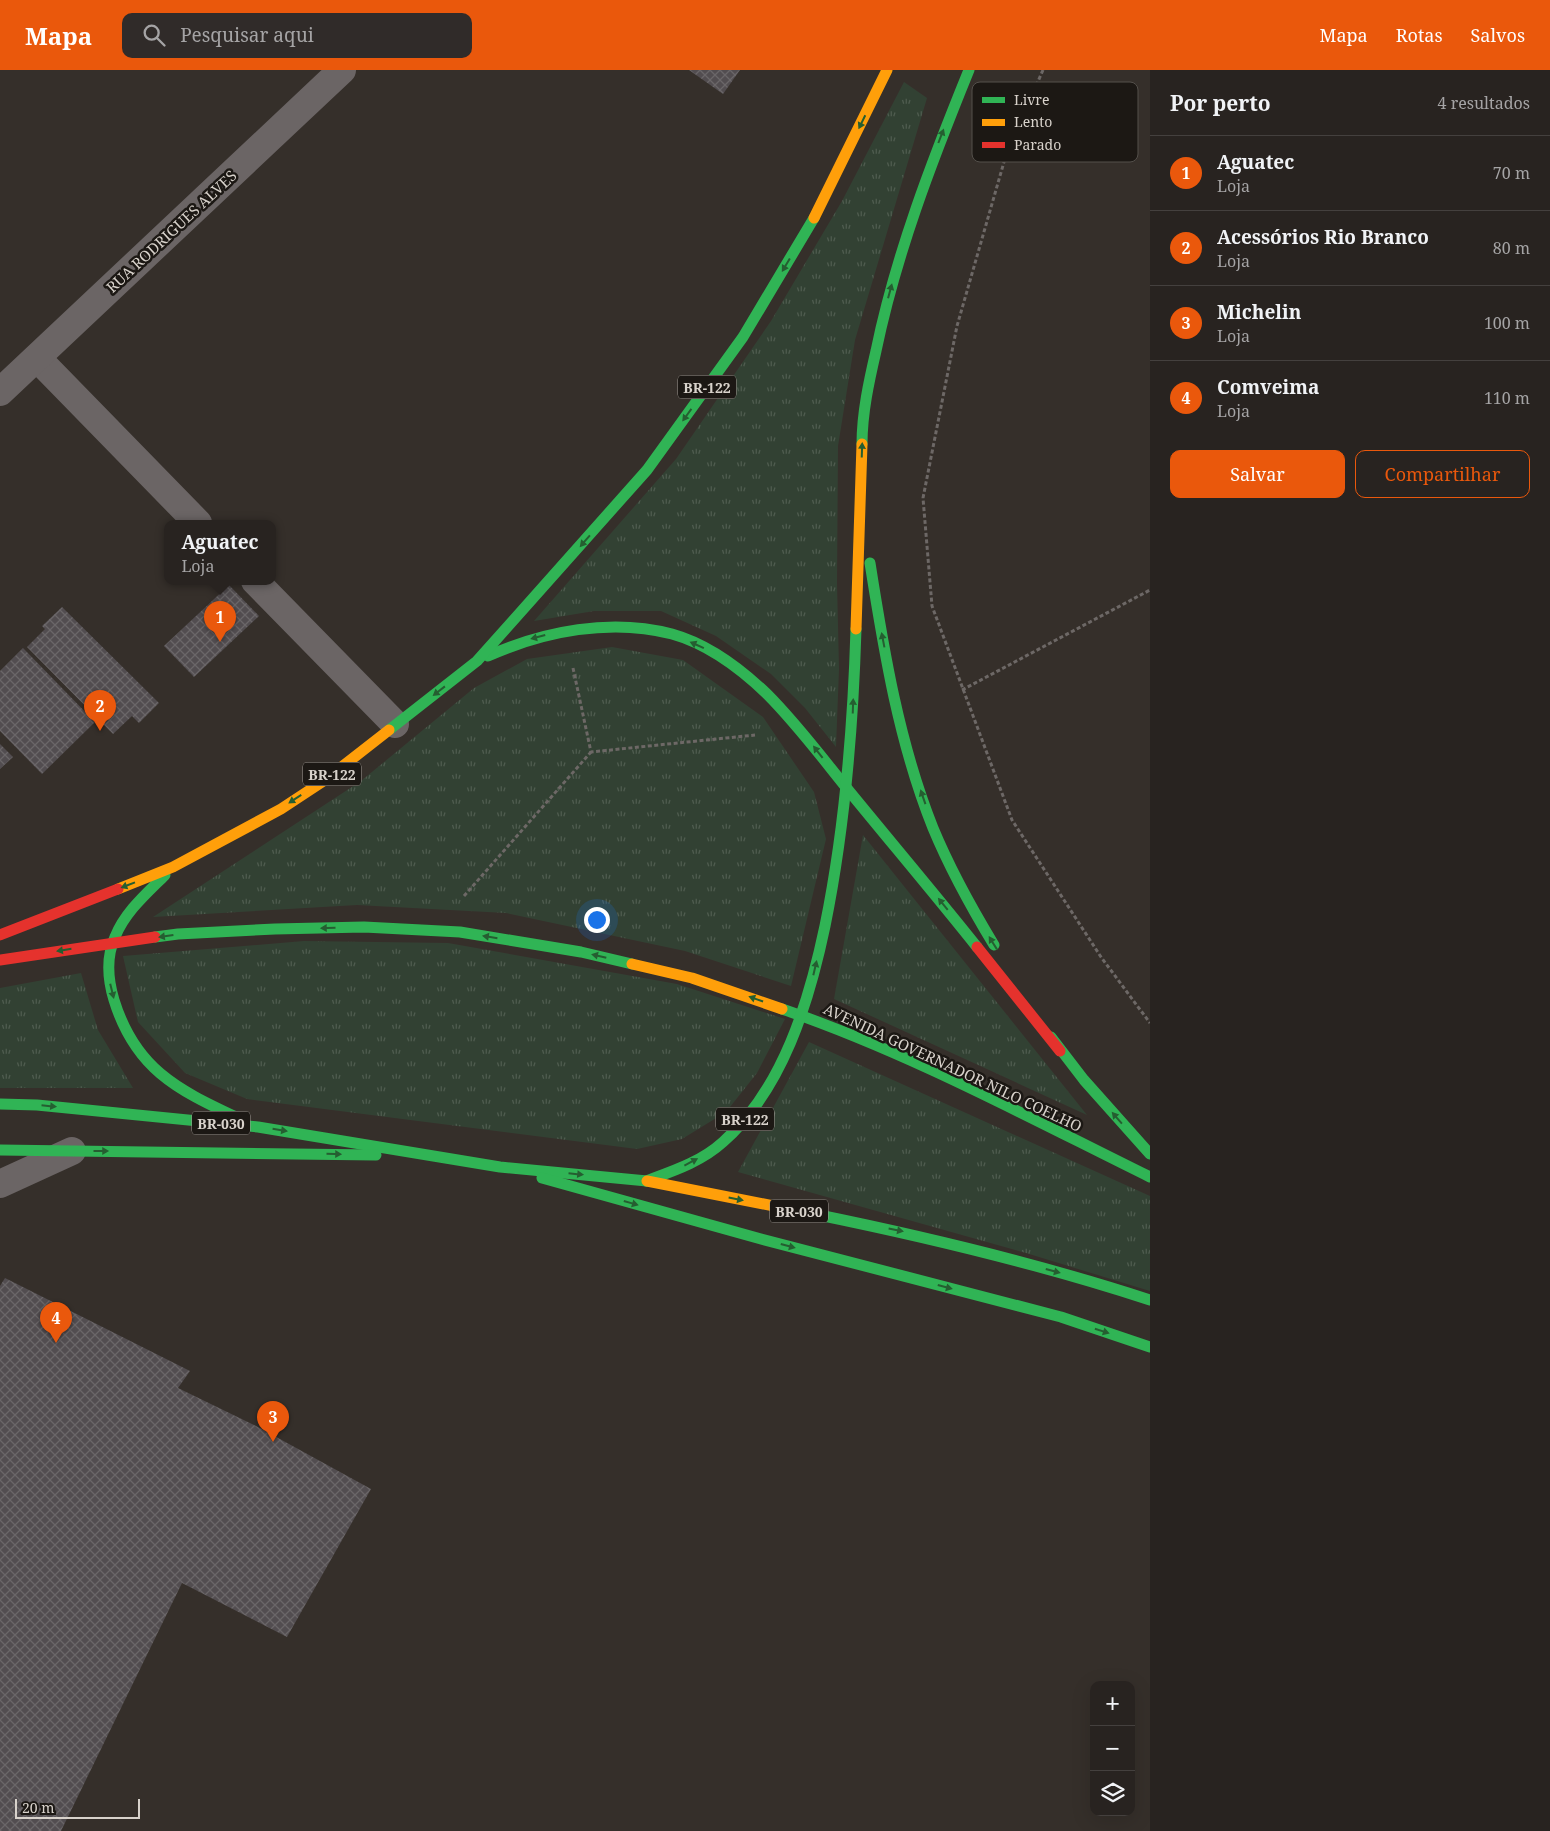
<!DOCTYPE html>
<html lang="pt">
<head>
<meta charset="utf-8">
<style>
  :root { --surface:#282320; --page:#302b29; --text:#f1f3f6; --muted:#a5a4a5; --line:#44403e; --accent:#ea580c }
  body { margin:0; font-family:"Noto Serif",serif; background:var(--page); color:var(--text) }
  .controls { position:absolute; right:15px; bottom:15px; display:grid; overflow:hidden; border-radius:10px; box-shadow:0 5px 20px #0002 }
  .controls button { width:45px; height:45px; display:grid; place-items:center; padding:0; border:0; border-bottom:1px solid var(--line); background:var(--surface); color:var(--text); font:25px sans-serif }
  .scale { position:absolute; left:15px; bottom:12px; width:125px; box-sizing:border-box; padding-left:5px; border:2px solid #d8d2cb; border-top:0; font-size:14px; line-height:18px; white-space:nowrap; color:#d8d2cb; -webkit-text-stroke:4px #1c1814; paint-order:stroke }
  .you { position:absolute; left:596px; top:849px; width:18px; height:18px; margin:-12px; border:4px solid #fff; border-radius:50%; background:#1a73e8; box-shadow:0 0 0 8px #1a73e833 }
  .badge { display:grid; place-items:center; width:32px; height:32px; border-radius:50%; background:var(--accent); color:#fff; font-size:16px; font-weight:700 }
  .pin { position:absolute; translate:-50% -41px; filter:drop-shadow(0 1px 2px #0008) }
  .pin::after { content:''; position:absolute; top:26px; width:18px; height:15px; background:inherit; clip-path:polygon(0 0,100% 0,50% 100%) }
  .popup { position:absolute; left:164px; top:450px; width:112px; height:65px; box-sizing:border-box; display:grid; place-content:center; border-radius:10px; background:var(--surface); filter:drop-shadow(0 1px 4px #0005); font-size:16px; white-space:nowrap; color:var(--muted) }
  .popup b { font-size:19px; color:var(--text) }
  .popup::after { content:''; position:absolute; left:50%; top:100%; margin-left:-10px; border:10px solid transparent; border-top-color:var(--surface) }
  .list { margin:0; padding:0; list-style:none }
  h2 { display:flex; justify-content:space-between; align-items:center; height:65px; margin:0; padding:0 20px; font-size:21px }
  h2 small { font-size:16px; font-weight:400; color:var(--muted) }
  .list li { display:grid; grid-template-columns:32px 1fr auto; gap:15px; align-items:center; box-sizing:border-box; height:75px; padding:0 20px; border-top:1px solid var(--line) }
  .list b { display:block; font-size:19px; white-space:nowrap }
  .list p { margin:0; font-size:16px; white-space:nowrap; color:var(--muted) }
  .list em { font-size:16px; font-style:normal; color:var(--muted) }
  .actions { display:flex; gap:10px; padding:15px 20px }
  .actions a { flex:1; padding:11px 0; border:1px solid var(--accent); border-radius:10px; text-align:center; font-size:18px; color:var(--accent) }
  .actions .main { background:var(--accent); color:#fff }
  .icon { flex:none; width:28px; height:28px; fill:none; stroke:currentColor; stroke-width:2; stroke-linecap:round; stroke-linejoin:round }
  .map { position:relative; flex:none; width:1150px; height:1761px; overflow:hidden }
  header { display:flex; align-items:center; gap:30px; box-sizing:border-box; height:70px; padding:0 25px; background:var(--accent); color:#fff }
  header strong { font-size:24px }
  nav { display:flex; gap:28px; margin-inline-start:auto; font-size:18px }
  .search { width:350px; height:45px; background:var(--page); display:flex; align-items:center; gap:12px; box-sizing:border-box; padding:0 18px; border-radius:10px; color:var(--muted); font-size:19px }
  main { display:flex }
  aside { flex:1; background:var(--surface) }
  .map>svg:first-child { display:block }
  .grass { fill:url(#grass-tufts) }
  .building { fill:url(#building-cross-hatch) }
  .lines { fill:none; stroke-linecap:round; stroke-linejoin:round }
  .path { stroke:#6d6866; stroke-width:3; stroke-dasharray:4 2.5; stroke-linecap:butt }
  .street { stroke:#6b6565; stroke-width:28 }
  .fast { stroke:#30b455; stroke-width:11 }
  .slow { stroke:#ff9f0a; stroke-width:11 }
  .jam { stroke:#e5322d; stroke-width:11 }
  .oneway { fill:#255e31 }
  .labels { text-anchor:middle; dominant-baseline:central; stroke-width:5; stroke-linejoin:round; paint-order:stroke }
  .shield { fill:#1c1814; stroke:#a09a94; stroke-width:1 }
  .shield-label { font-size:14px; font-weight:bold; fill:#d8d2cb }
  .street-label { font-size:15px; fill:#d8d2cb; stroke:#1c1814 }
  .key { fill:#1c1814; stroke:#54504b; stroke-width:1 }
  .key-label { font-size:14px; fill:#d8d2cb }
</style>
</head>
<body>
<header>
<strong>Mapa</strong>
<div class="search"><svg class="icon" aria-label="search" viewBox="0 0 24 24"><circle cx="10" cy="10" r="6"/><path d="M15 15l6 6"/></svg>Pesquisar aqui</div>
<nav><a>Mapa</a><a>Rotas</a><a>Salvos</a></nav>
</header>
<main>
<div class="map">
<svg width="1150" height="1761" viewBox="0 0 1150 1761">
  <defs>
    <pattern id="grass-tufts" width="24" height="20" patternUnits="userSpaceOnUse" patternTransform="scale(1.25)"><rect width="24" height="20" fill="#324133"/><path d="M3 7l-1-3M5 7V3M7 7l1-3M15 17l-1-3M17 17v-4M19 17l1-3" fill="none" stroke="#4f5c4f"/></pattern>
    <pattern id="building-cross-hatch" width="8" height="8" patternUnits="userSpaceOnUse" patternTransform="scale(1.25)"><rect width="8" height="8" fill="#524d50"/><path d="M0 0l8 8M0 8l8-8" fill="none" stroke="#6a6668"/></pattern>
  </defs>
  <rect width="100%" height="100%" fill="#352f2a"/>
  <!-- grass -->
  <g class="grass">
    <polygon points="904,12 927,28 855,270 838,376 837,513 839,599 836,677 805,638 771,604 716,566 661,541 594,541 534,551 676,389 771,251 842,131"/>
    <polygon points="612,577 683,590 763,647 814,722 826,769 791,916 685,881 506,843 357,835 153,847 361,711 474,618 527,589"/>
    <polygon points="863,765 1087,1045 834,929"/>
    <polygon points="304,871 448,873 677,914 785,949 757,1003 726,1042 682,1069 637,1079 247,1029 185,1003 138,952 123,886"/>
    <polygon points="81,903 98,960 133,1018 0,1018 0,918"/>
    <polygon points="809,972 1150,1126 1150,1221 1026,1183 738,1102"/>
  </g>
  <!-- building -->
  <g class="building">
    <polygon points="689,0 740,0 723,24"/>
    <polygon points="229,515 259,546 194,607 164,576"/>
    <polygon points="62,537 159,633 139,653 132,646 113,664 27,577 45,559 42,556"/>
    <polygon points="23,578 95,652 42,704 0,661 0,601"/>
    <polygon points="0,674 13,687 0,699"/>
    <polygon points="5,1208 190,1301 178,1318 258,1357 371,1419 287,1567 182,1513 61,1761 0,1761 0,1216"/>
  </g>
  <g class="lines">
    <!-- path -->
    <g class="path">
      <polyline points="1043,0 1006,85 957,256 923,428 932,536 1012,750 1101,887 1150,953"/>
      <polyline points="573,598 591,682 755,665"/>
      <polyline points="962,620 1150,520"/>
      <polyline points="464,826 591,682"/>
    </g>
    <!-- street -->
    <g class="street">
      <polyline points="37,288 198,453"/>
      <polyline points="0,322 342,0"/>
      <polyline points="255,511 395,654"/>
      <polyline points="0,1114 72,1081"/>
    </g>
    <!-- fast -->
    <g class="fast">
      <path d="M862 374C862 343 869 311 876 281 896 184 932 91 969 0"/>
      <path d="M870 493C884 582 899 673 933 758 950 799 971 837 994 875"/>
      <path d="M488 586C544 561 611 548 672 564 708 574 741 599 767 624 796 653 820 685 845 716 889 770 934 823 977 877"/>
      <polyline points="389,660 477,591 647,400 743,267 814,148"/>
      <path d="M165 805C146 824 125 842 115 867 106 887 108 910 114 930 135 998 176 1019 236 1047"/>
      <polyline points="155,867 178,864 275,859 364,857 460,862 581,882 632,894"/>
      <path d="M782 939C908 982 1030 1048 1150 1107"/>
      <polyline points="1051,967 1084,1010 1150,1084"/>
      <polyline points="0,1034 37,1035 258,1057 500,1097 647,1111"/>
      <polyline points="0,1080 376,1085"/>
      <polyline points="542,1108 761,1169 1061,1247 1150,1277"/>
      <path d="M646 1111C673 1101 701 1092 723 1072 783 1019 809 932 825 856 845 758 853 659 856 559"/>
      <path d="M814 1144C927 1167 1040 1194 1150 1230"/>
    </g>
    <!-- slow -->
    <g class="slow">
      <polyline points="814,148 887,0"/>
      <polyline points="856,559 862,374"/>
      <polyline points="118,819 173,797 281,739 325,710 389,660"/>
      <polyline points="632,894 692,908 782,939"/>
      <polyline points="647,1111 814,1144"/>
    </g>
    <!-- jam -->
    <g class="jam">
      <polyline points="0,865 118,819"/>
      <polyline points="977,877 1060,981"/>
      <polyline points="0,890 155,867"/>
    </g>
  </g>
  <!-- one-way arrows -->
  <defs><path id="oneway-solid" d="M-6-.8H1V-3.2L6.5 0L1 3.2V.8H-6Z" transform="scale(1.25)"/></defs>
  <g class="oneway">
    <use href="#oneway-solid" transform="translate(862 52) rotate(116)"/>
    <use href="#oneway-solid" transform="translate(941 66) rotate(-69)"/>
    <use href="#oneway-solid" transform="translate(786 195) rotate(121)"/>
    <use href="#oneway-solid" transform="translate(890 221) rotate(-75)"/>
    <use href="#oneway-solid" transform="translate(687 345) rotate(126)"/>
    <use href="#oneway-solid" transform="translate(862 380) rotate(-88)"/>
    <use href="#oneway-solid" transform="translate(585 471) rotate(131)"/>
    <use href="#oneway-solid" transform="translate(538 567) rotate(165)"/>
    <use href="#oneway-solid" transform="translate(883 570) rotate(-101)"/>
    <use href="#oneway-solid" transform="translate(697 575) rotate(-156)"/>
    <use href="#oneway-solid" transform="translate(439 621) rotate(142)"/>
    <use href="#oneway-solid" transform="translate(853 636) rotate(-88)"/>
    <use href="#oneway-solid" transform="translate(818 682) rotate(-128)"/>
    <use href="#oneway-solid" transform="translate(923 727) rotate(-109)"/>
    <use href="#oneway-solid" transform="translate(295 729) rotate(147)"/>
    <use href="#oneway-solid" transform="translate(128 815) rotate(159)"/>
    <use href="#oneway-solid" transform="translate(943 834) rotate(-129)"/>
    <use href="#oneway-solid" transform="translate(328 858) rotate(179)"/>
    <use href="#oneway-solid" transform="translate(166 866) rotate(172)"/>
    <use href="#oneway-solid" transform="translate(490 867) rotate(-171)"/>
    <use href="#oneway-solid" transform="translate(993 873) rotate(-122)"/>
    <use href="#oneway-solid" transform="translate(64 880) rotate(171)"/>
    <use href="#oneway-solid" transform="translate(599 886) rotate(-167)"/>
    <use href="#oneway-solid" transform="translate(815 898) rotate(-77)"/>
    <use href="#oneway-solid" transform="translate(112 921) rotate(76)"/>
    <use href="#oneway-solid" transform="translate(756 929) rotate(-161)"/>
    <use href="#oneway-solid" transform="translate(49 1036) rotate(6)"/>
    <use href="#oneway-solid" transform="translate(1117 1048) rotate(-131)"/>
    <use href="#oneway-solid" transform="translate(280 1060) rotate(9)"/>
    <use href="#oneway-solid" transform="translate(101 1081)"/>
    <use href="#oneway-solid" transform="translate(334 1084) rotate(1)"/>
    <use href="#oneway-solid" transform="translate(691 1092) rotate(-28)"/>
    <use href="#oneway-solid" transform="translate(576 1104) rotate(6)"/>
    <use href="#oneway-solid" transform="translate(736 1129) rotate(11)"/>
    <use href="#oneway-solid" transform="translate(631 1133) rotate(16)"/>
    <use href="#oneway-solid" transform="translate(896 1160) rotate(11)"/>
    <use href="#oneway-solid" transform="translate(788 1176) rotate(15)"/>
    <use href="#oneway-solid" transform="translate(1053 1201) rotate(15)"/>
    <use href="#oneway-solid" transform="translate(945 1217) rotate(15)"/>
    <use href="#oneway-solid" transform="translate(1102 1261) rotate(18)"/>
  </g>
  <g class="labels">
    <!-- shield labels -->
    <g class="shield">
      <rect x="678" y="305.5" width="58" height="23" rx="4"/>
      <rect x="303" y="692.5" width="58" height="23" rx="4"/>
      <rect x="716" y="1037.5" width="58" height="23" rx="4"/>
      <rect x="192" y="1041.5" width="58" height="23" rx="4"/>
      <rect x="770" y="1129.5" width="58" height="23" rx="4"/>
    </g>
    <g class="shield-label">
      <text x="707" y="317">BR-122</text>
      <text x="332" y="704">BR-122</text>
      <text x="745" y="1049">BR-122</text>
      <text x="221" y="1053">BR-030</text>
      <text x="799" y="1141">BR-030</text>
    </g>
    <!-- street labels -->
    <g class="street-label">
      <text transform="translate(171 161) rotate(-43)">RUA RODRIGUES ALVES</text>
      <text transform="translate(953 997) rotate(25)">AVENIDA GOVERNADOR NILO COELHO</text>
    </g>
  </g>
  <!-- legend -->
  <rect x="972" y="12" width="166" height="80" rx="8" class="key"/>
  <rect x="982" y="27" width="23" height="6" fill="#30b455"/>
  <rect x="982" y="49" width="23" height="7" fill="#ff9f0a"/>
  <rect x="982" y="72" width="23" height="6" fill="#e5322d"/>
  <g class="key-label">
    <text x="1014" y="35">Livre</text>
    <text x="1014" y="57">Lento</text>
    <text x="1014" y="80">Parado</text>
  </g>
</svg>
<div class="controls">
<button>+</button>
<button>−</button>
<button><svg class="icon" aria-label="layers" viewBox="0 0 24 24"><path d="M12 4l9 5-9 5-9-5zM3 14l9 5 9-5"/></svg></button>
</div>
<div class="scale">20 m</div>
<div class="you"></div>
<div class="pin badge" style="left:220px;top:572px">1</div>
<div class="popup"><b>Aguatec</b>Loja</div>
<div class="pin badge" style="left:100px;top:661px">2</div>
<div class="pin badge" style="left:273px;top:1372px">3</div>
<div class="pin badge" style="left:56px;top:1273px">4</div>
</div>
<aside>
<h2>Por perto<small>4 resultados</small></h2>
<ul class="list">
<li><span class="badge">1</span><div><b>Aguatec</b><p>Loja</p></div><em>70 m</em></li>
<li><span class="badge">2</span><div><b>Acessórios Rio Branco</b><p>Loja</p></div><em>80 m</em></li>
<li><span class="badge">3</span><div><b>Michelin</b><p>Loja</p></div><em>100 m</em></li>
<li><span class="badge">4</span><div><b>Comveima</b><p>Loja</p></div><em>110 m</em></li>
</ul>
<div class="actions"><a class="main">Salvar</a><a>Compartilhar</a></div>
</aside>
</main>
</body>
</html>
